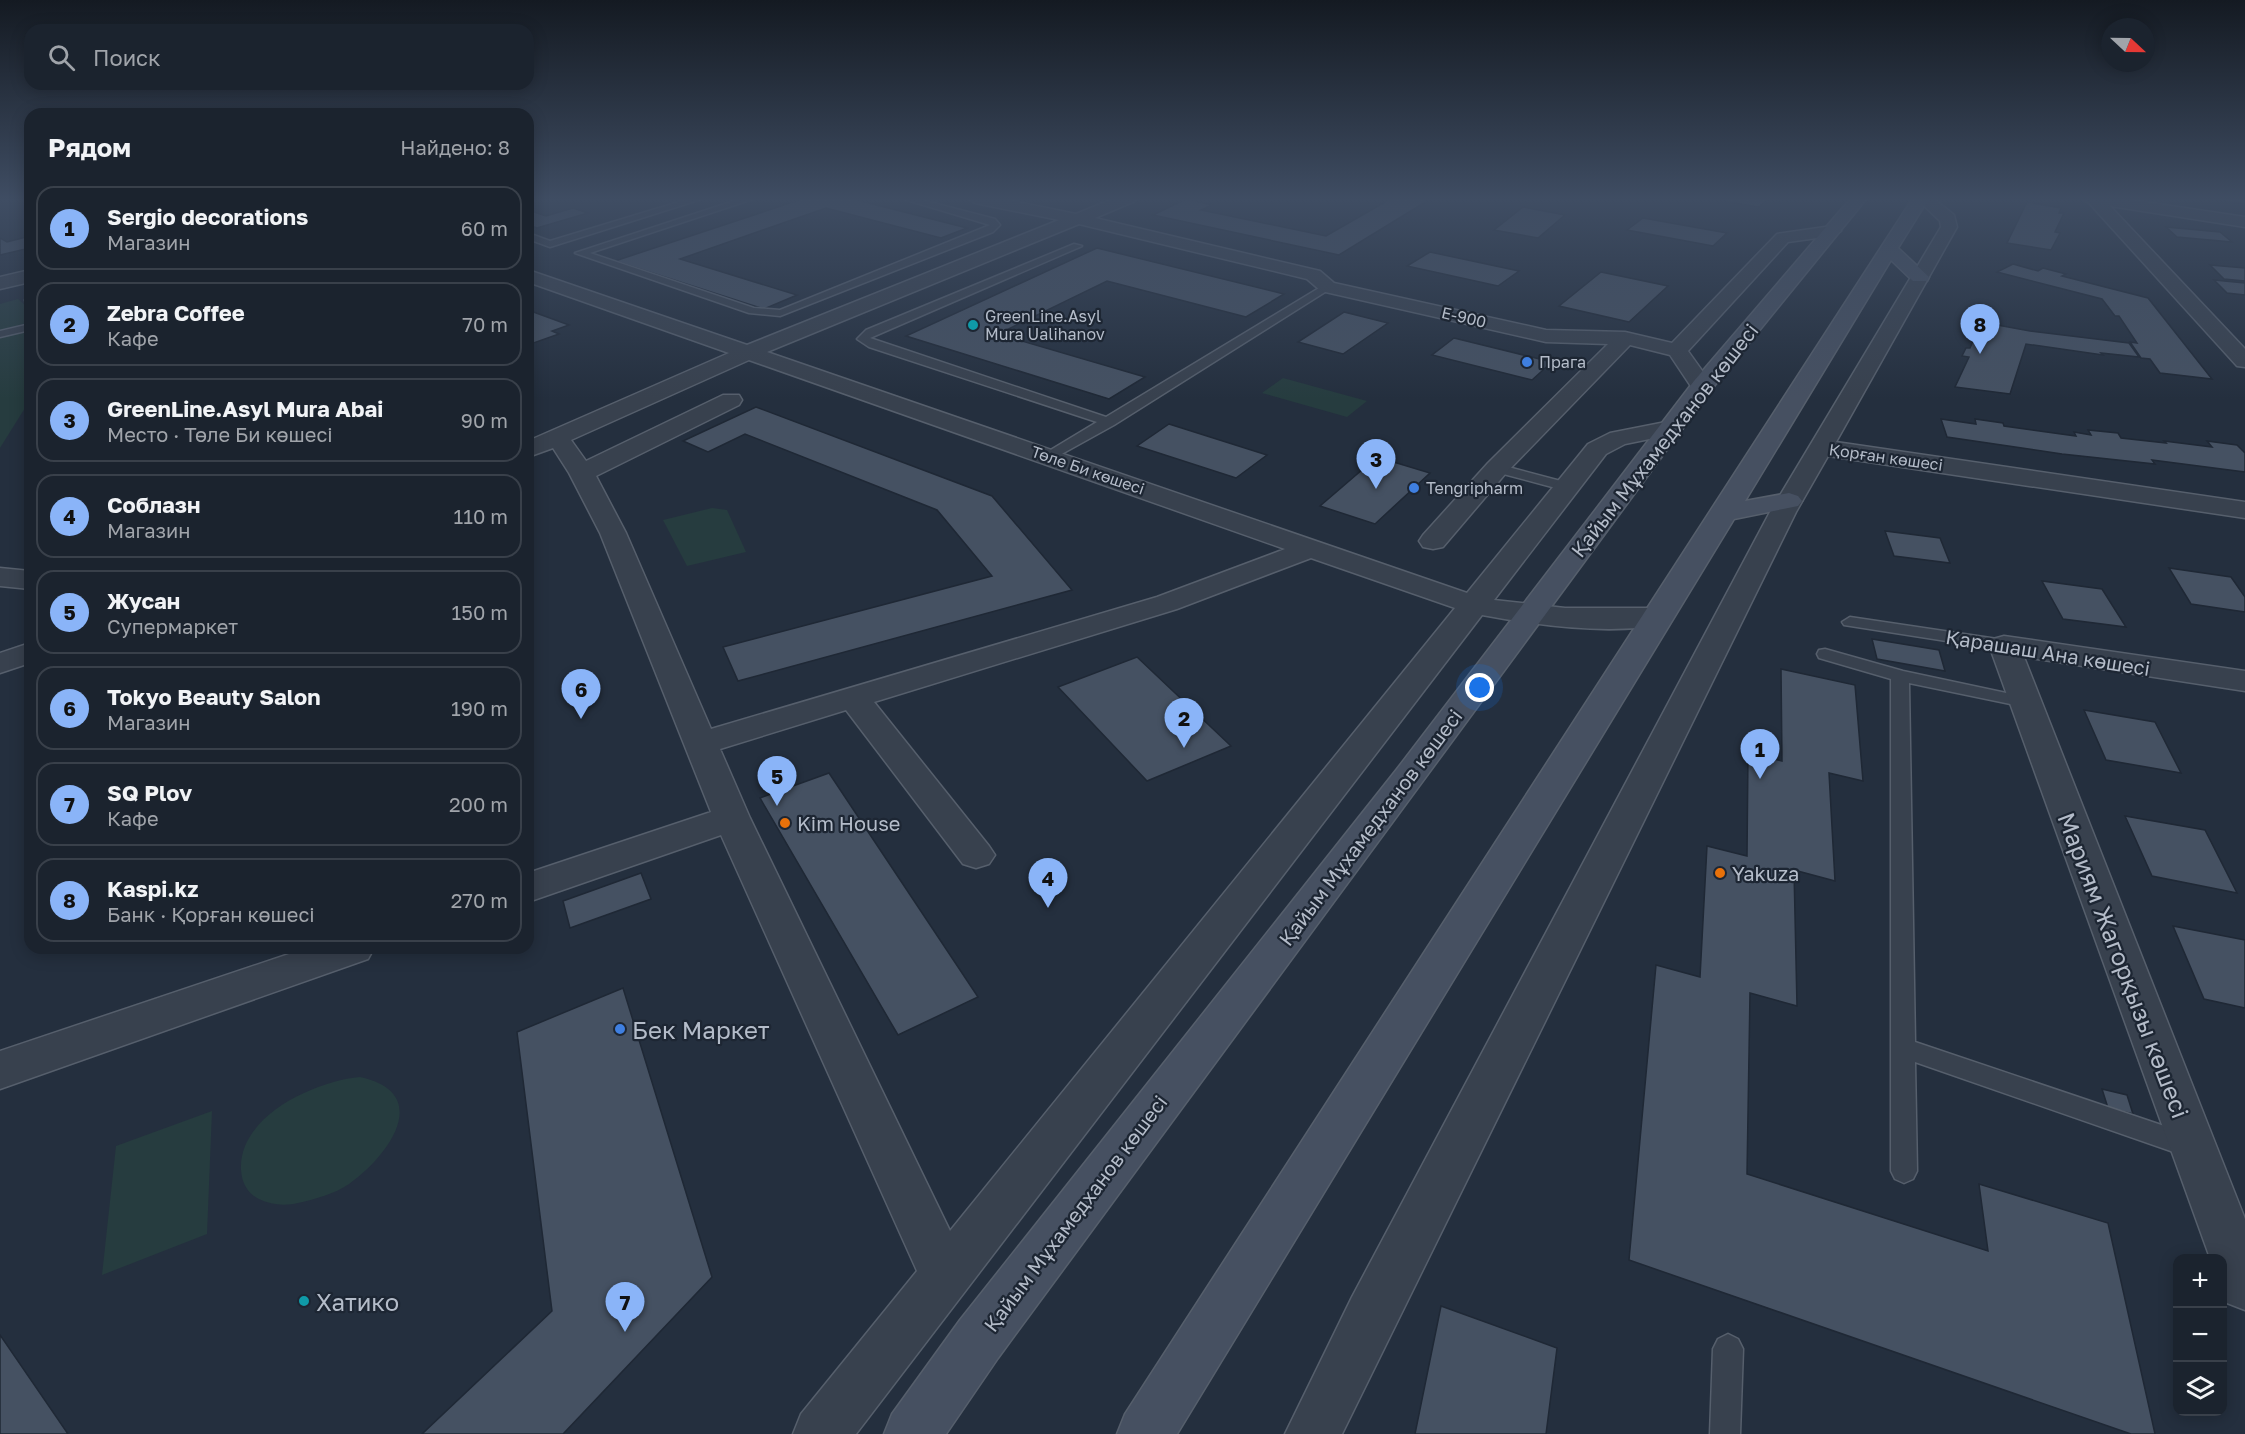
<!DOCTYPE html>
<html lang="ru">
<head>
<meta charset="utf-8">
<style>
  :root { --surface:#1b232e; --page:#282f3a; --text:#f1f3f6; --muted:#a0a4aa; --line:#39404a; --accent:#8ab4f8 }
  body { margin:0; font-family:"Golos Text",sans-serif; background:var(--page); color:var(--text) }
  .controls { position:absolute; right:18px; bottom:18px; display:grid; overflow:hidden; border-radius:12px; box-shadow:0 3px 15px #0003 }
  .controls button { width:54px; height:54px; display:grid; place-items:center; padding:0; border:0; border-bottom:2px solid var(--line); background:var(--surface); color:var(--text); font:30px sans-serif }
  .compass { position:absolute; left:2101px; top:18px; width:54px; height:54px; border-radius:50%; background:var(--surface); box-shadow:0 3px 15px #0003; rotate:112deg }
  .you { position:absolute; left:1480px; top:688px; width:21px; height:21px; margin:-15px; border:4px solid #fff; border-radius:50%; background:#1a73e8; box-shadow:0 0 0 9px #1a73e833 }
  .badge { display:grid; place-items:center; width:39px; height:39px; border-radius:50%; background:var(--accent); color:#111; font-size:20px; font-weight:700 }
  .pin { position:absolute; translate:-50% -50px; filter:drop-shadow(0 2px 3px #0008) }
  .pin::after { content:''; position:absolute; top:32px; width:21px; height:18px; background:inherit; clip-path:polygon(0 0,100% 0,50% 100%) }
  .list { margin:0; padding:0; list-style:none }
  h2 { display:flex; justify-content:space-between; align-items:center; height:78px; margin:0; padding:0 24px; font-size:26px }
  h2 small { font-size:20px; font-weight:400; color:var(--muted) }
  .list li { display:grid; grid-template-columns:39px 1fr auto; gap:18px; align-items:center; box-sizing:border-box; height:84px; margin:0 12px 12px; padding:0 12px; border:2px solid var(--line); border-radius:18px }
  .list b { display:block; font-size:22px; white-space:nowrap }
  .list p { margin:0; font-size:20px; white-space:nowrap; color:var(--muted) }
  .list em { font-size:20px; font-style:normal; color:var(--muted) }
  .icon { flex:none; width:33px; height:33px; fill:none; stroke:currentColor; stroke-width:2; stroke-linecap:round; stroke-linejoin:round }
  .map { position:relative; flex:none; width:2245px; height:1434px; overflow:hidden }
  .search { position:absolute; background:var(--surface); box-shadow:0 3px 15px #0003; left:24px; top:24px; width:510px; height:66px; display:flex; align-items:center; gap:15px; box-sizing:border-box; padding:0 21px; border-radius:18px; color:var(--muted); font-size:22px }
  .panel { position:absolute; background:var(--surface); box-shadow:0 3px 15px #0003; left:24px; top:108px; width:510px; height:846px; border-radius:18px }
  .map>svg:first-child { display:block }
  .green { fill:#263c3f }
  .building { fill:#455162; stroke:#1f2835; stroke-width:1.5 }
  .lines { fill:none; stroke-linecap:round; stroke-linejoin:round }
  .service-casing { stroke:#565f6c; stroke-width:3 }
  .minor-casing { stroke:#565f6c; stroke-width:3 }
  .secondary-casing { stroke:#565f6c; stroke-width:3 }
  .service { fill:#38414e; fill-rule:evenodd }
  .minor { fill:#38414e; fill-rule:evenodd }
  .secondary { fill:#465061; fill-rule:evenodd }
  .culture-dot { fill:#0f9aa8; stroke:#1d2633; stroke-width:2 }
  .shop-dot { fill:#3f7fe0; stroke:#1d2633; stroke-width:2 }
  .food-dot { fill:#e8710a; stroke:#1d2633; stroke-width:2 }
  .labels { text-anchor:middle; dominant-baseline:central; stroke-width:4.5; stroke-linejoin:round; paint-order:stroke }
  .far-poi-label { font-size:16px; fill:#b4bcc9; stroke:#1d2633; text-anchor:start }
  .far-street-label { font-size:16px; fill:#b4bcc9; stroke:#1d2633 }
  .street-label { font-size:20px; fill:#b4bcc9; stroke:#1d2633 }
  .poi-label { font-size:20px; fill:#b4bcc9; stroke:#1d2633; text-anchor:start }
  .near-street-label { font-size:24px; fill:#b4bcc9; stroke:#1d2633 }
  .near-poi-label { font-size:24px; fill:#b4bcc9; stroke:#1d2633; text-anchor:start }
</style>
</head>
<body>
<div class="map">
<svg width="2245" height="1434" viewBox="0 0 2245 1434">
  <rect width="100%" height="100%" fill="#242f3e"/>
  <!-- green -->
  <g class="green">
    <polygon points="18,299 30,310 30,322 0,330 0,304"/>
    <polygon points="30,332 30,400 0,448 0,337"/>
    <polygon points="1283,378 1367,401 1347,417 1262,393"/>
    <polygon points="712,508 727,510 746,552 687,566 663,520"/>
    <path d="M360 1077C434 1093 389 1156 349 1184 334 1194 316 1199 298 1203 285 1206 271 1205 259 1199 247 1193 242 1183 241 1170 238 1116 315 1081 360 1077Z"/>
    <polygon points="212,1111 207,1234 102,1275 116,1146"/>
  </g>
  <!-- building -->
  <g class="building">
    <polygon points="805,198 849,198 967,228 941,238 826,208 680,259 797,295 764,309 615,261"/>
    <polygon points="1392,198 1432,198 1339,255 1153,215 1186,199 1212,205 1201,210 1326,236"/>
    <polygon points="1706,198 1769,198 1759,207"/>
    <polygon points="2200,198 2245,198 2245,204"/>
    <polygon points="2027,202 2061,208 2059,213 2064,213 2055,232 2060,233 2051,250 2007,243"/>
    <polygon points="1523,207 1565,215 1538,238 1494,230"/>
    <polygon points="573,208 588,213 537,228 528,225 528,210 546,216"/>
    <polygon points="1643,218 1727,233 1713,246 1627,230"/>
    <polygon points="2166,227 2220,232 2232,242 2177,237"/>
    <polygon points="30,236 30,248 0,255 0,238 7,242"/>
    <polygon points="1097,248 1284,294 1246,317 1107,281 998,334 1145,377 1109,399 906,336"/>
    <polygon points="1430,252 1519,271 1498,286 1407,266"/>
    <polygon points="2013,264 2038,271 2043,268 2066,274 2062,276 2148,298 2212,379 2160,373 2150,359 2141,358 2130,342 2137,343 2119,316 2115,316 2102,299 1997,272"/>
    <polygon points="2210,265 2245,268 2245,281 2224,279"/>
    <polygon points="1601,272 1668,286 1629,322 1559,306"/>
    <polygon points="2214,280 2245,283 2245,295 2227,293"/>
    <polygon points="528,310 569,325 552,331 559,334 528,345"/>
    <polygon points="1344,312 1388,323 1343,354 1298,342"/>
    <polygon points="1981,322 2030,331 2129,343 2139,357 2101,353 2103,355 2026,344 2010,394 1955,387 1969,357 1962,356 1966,348 1970,348"/>
    <polygon points="1454,338 1552,362 1532,380 1432,355"/>
    <polygon points="756,407 992,496 1072,590 738,681 723,647 992,576 937,510 745,434 708,452 683,441"/>
    <polygon points="1941,419 1976,424 1975,419 2003,423 2004,426 2076,436 2074,432 2091,435 2088,430 2118,433 2121,438 2166,443 2164,441 2212,447 2207,441 2237,445 2245,453 2245,472 2152,460 2155,464 2062,454 1947,437"/>
    <polygon points="1169,424 1267,455 1236,478 1137,446"/>
    <polygon points="1377,457 1430,473 1375,524 1320,506"/>
    <polygon points="1885,531 1940,538 1950,563 1894,556"/>
    <polygon points="2169,568 2231,577 2245,597 2245,612 2191,604"/>
    <polygon points="2042,581 2102,589 2126,627 2063,619"/>
    <polygon points="1872,639 1939,650 1945,671 1877,659"/>
    <polygon points="1137,657 1231,746 1147,781 1058,687"/>
    <polygon points="1781,669 1855,685 1863,781 1829,773 1835,881 1794,870 1797,1006 1750,993 1747,1174 1988,1251 1979,1184 2108,1223 2155,1434 2131,1434 1629,1260 1656,965 1700,977 1707,846 1747,856 1748,753 1782,761"/>
    <polygon points="2084,710 2155,722 2181,773 2106,760"/>
    <polygon points="829,773 978,997 898,1035 760,798"/>
    <polygon points="2125,816 2205,830 2237,893 2152,876"/>
    <polygon points="641,873 651,899 570,928 563,901"/>
    <polygon points="2173,926 2245,940 2245,1008 2204,999"/>
    <polygon points="623,988 712,1277 563,1434 422,1434 552,1311 517,1032"/>
    <polygon points="2102,1089 2127,1095 2133,1114 2108,1108"/>
    <polygon points="1441,1306 1557,1348 1546,1434 1415,1434"/>
    <polygon points="0,1335 68,1434 0,1434"/>
  </g>
  <g class="lines">
    <!-- service casing -->
    <g class="service-casing">
      <g id="service">
        <polygon points="692,198 705,198 550,247 528,239 528,233 550,241"/>
        <polygon points="743,198 756,198 590,253 754,308 780,310 990,225 900,198 914,198 995,219 1000,225 993,232 780,316 749,313 575,253"/>
        <polygon points="1074,244 1082,246 870,338 1106,417 1324,285 1333,287 1114,425 1049,461 1042,457 1044,454 1097,422 869,347 857,339 866,330"/>
        <polygon points="30,297 30,304 26,303 25,300"/>
        <polygon points="30,324 30,330 0,337 0,331"/>
        <polygon points="1497,464 1572,484 1574,487 1567,491 1492,471 1492,465"/>
        <polygon points="1850,617 2004,640 2012,645 2004,650 1844,625 1842,622"/>
        <polygon points="1825,649 1903,671 2025,697 2034,702 2025,707 1909,683 1915,1042 2197,1137 2201,1145 2197,1153 2188,1157 1915,1062 1917,1171 1913,1179 1904,1183 1895,1179 1891,1171 1891,679 1819,658 1817,654 1819,650"/>
        <polygon points="1728,1334 1738,1339 1743,1349 1740,1434 1710,1434 1713,1349 1718,1339"/>
      </g>
    </g>
    <!-- minor casing -->
    <g class="minor-casing">
      <g id="minor">
        <path d="M967 198H998L1076 214 1115 198H1137L1135 201 1095 218 1320 271 1334 283 1546 330 1625 332 1672 343 1777 234 1832 226 1841 231 1832 236 1788 242 1688 351 1713 386 1710 391H1694L1670 355 1630 345 1506 473 1443 547 1433 549 1423 547 1419 541 1423 535 1488 463 1608 344 1546 342 1321 291 1307 279 1079 224 767 352 1467 593 1588 444 1610 433 1671 421 1679 423 1683 428 1679 433 1625 444 1606 454 1494 600 1565 608H1657L1668 611 1672 617 1668 623C1616 636 1535 625 1482 615L856 1434H793L801 1414 917 1271 721 835 528 902V873L711 812 600 533 569 473 553 448 528 457V441L729 353 528 282V270L747 345 1059 220 975 203ZM749 360 1285 549 1157 597 711 729 626 533 596 476 739 405 742 400 739 395H723L586 461 571 440ZM1311 558 1455 608 950 1231 750 818 720 749 846 710 963 864 976 868 989 864 995 855 989 846 874 702 1177 609Z"/>
        <polygon points="1916,198 1933,198 1954,215 1957,227 1836,442 2245,502 2245,518 1828,456 1796,512 1342,1434 1285,1434 1352,1297 1770,512 1941,227 1940,221"/>
        <polygon points="2079,198 2118,198 2245,217 2245,227 2110,206 2245,349 2245,367 2237,366 2089,203"/>
        <polygon points="30,270 30,282 0,289 0,277"/>
        <polygon points="0,568 30,571 30,589 0,586"/>
        <polygon points="2004,636 2245,671 2245,691 2024,657 2245,1219 2245,1310 2227,1303 2222,1293 2222,1258 2210,1258 1989,645 1993,639"/>
        <polygon points="30,643 30,663 0,673 0,653"/>
        <polygon points="307,948 374,948 368,959 0,1089 0,1051"/>
      </g>
    </g>
    <!-- secondary casing -->
    <g class="secondary-casing">
      <g id="secondary">
        <polygon points="1851,198 1867,198 1710,391 998,1358 946,1434 884,1434 892,1414 960,1320 1397,769 1694,381"/>
        <polygon points="1913,198 1929,198 1898,248 1929,277 1927,281 1913,281 1891,260 1745,501 1789,493 1798,496 1802,501 1798,506 1734,519 1177,1434 1117,1434 1125,1414"/>
      </g>
    </g>
    <!-- service -->
    <use href="#service" class="service"/>
    <!-- minor -->
    <use href="#minor" class="minor"/>
    <!-- secondary -->
    <use href="#secondary" class="secondary"/>
  </g>
  <!-- sky -->
  <linearGradient id="sky" x2="0" y2="1"><stop stop-color="#141a22"/><stop offset="0.5" stop-color="#3f4d63"/><stop offset="1" stop-color="#3f4d63" stop-opacity="0"/></linearGradient>
  <rect width="2245" height="399" fill="url(#sky)"/>
  <!-- markers -->
  <g class="culture-dot">
    <circle cx="973" cy="325" r="6"/>
    <circle cx="304" cy="1301" r="6"/>
  </g>
  <g class="shop-dot">
    <circle cx="1527" cy="362" r="6"/>
    <circle cx="1414" cy="488" r="6"/>
    <circle cx="620" cy="1029" r="6"/>
  </g>
  <g class="food-dot">
    <circle cx="785" cy="823" r="6"/>
    <circle cx="1720" cy="873" r="6"/>
  </g>
  <g class="labels">
    <!-- far-poi labels -->
    <g class="far-poi-label">
      <text x="985" y="316">GreenLine.Asyl<tspan x="985" dy="18">Mura Ualihanov</tspan></text>
      <text x="1539" y="362">Прага</text>
      <text x="1426" y="488">Tengripharm</text>
    </g>
    <!-- far-street labels -->
    <g class="far-street-label">
      <text transform="translate(1464 317) rotate(13)">E-900</text>
      <text transform="translate(1886 457) rotate(8)">Қорған көшесі</text>
      <text transform="translate(1088 470) rotate(19)">Төле Би көшесі</text>
    </g>
    <!-- street labels -->
    <g class="street-label">
      <text transform="translate(1664 440) rotate(-52)">Қайым Мұхамедханов көшесі</text>
      <text transform="translate(2048 652) rotate(9)">Қарашаш Ана көшесі</text>
      <text transform="translate(1370 827) rotate(-53)">Қайым Мұхамедханов көшесі</text>
      <text transform="translate(1075 1213) rotate(-53)">Қайым Мұхамедханов көшесі</text>
    </g>
    <!-- poi labels -->
    <g class="poi-label">
      <text x="797" y="823">Kim House</text>
      <text x="1732" y="873">Yakuza</text>
    </g>
    <!-- near-street labels -->
    <g class="near-street-label">
      <text transform="translate(2124 965) rotate(69)">Мариям Жагорқызы көшесі</text>
    </g>
    <!-- near-poi labels -->
    <g class="near-poi-label">
      <text x="632" y="1029">Бек Маркет</text>
      <text x="316" y="1301">Хатико</text>
    </g>
  </g>
</svg>
<div class="controls">
<button>+</button>
<button>−</button>
<button><svg class="icon" aria-label="layers" viewBox="0 0 24 24"><path d="M12 4l9 5-9 5-9-5zM3 14l9 5 9-5"/></svg></button>
</div>
<svg class="compass" viewBox="-18 -18 36 36"><path d="M0-13l5 13h-10z" fill="#e53935"/><path d="M0 13l5-13h-10z" fill="#a0a4aa"/></svg>
<div class="you"></div>
<div class="pin badge" style="left:1760px;top:779px">1</div>
<div class="pin badge" style="left:1184px;top:748px">2</div>
<div class="pin badge" style="left:1376px;top:489px">3</div>
<div class="pin badge" style="left:1048px;top:908px">4</div>
<div class="pin badge" style="left:777px;top:806px">5</div>
<div class="pin badge" style="left:581px;top:719px">6</div>
<div class="pin badge" style="left:625px;top:1332px">7</div>
<div class="pin badge" style="left:1980px;top:354px">8</div>
<div class="search"><svg class="icon" aria-label="search" viewBox="0 0 24 24"><circle cx="10" cy="10" r="6"/><path d="M15 15l6 6"/></svg>Поиск</div>
<section class="panel">
<h2>Рядом<small>Найдено: 8</small></h2>
<ul class="list">
<li><span class="badge">1</span><div><b>Sergio decorations</b><p>Магазин</p></div><em>60 m</em></li>
<li><span class="badge">2</span><div><b>Zebra Coffee</b><p>Кафе</p></div><em>70 m</em></li>
<li><span class="badge">3</span><div><b>GreenLine.Asyl Mura Abai</b><p>Место · Төле Би көшесі</p></div><em>90 m</em></li>
<li><span class="badge">4</span><div><b>Соблазн</b><p>Магазин</p></div><em>110 m</em></li>
<li><span class="badge">5</span><div><b>Жусан</b><p>Супермаркет</p></div><em>150 m</em></li>
<li><span class="badge">6</span><div><b>Tokyo Beauty Salon</b><p>Магазин</p></div><em>190 m</em></li>
<li><span class="badge">7</span><div><b>SQ Plov</b><p>Кафе</p></div><em>200 m</em></li>
<li><span class="badge">8</span><div><b>Kaspi.kz</b><p>Банк · Қорған көшесі</p></div><em>270 m</em></li>
</ul>
</section>
</div>
</body>
</html>
